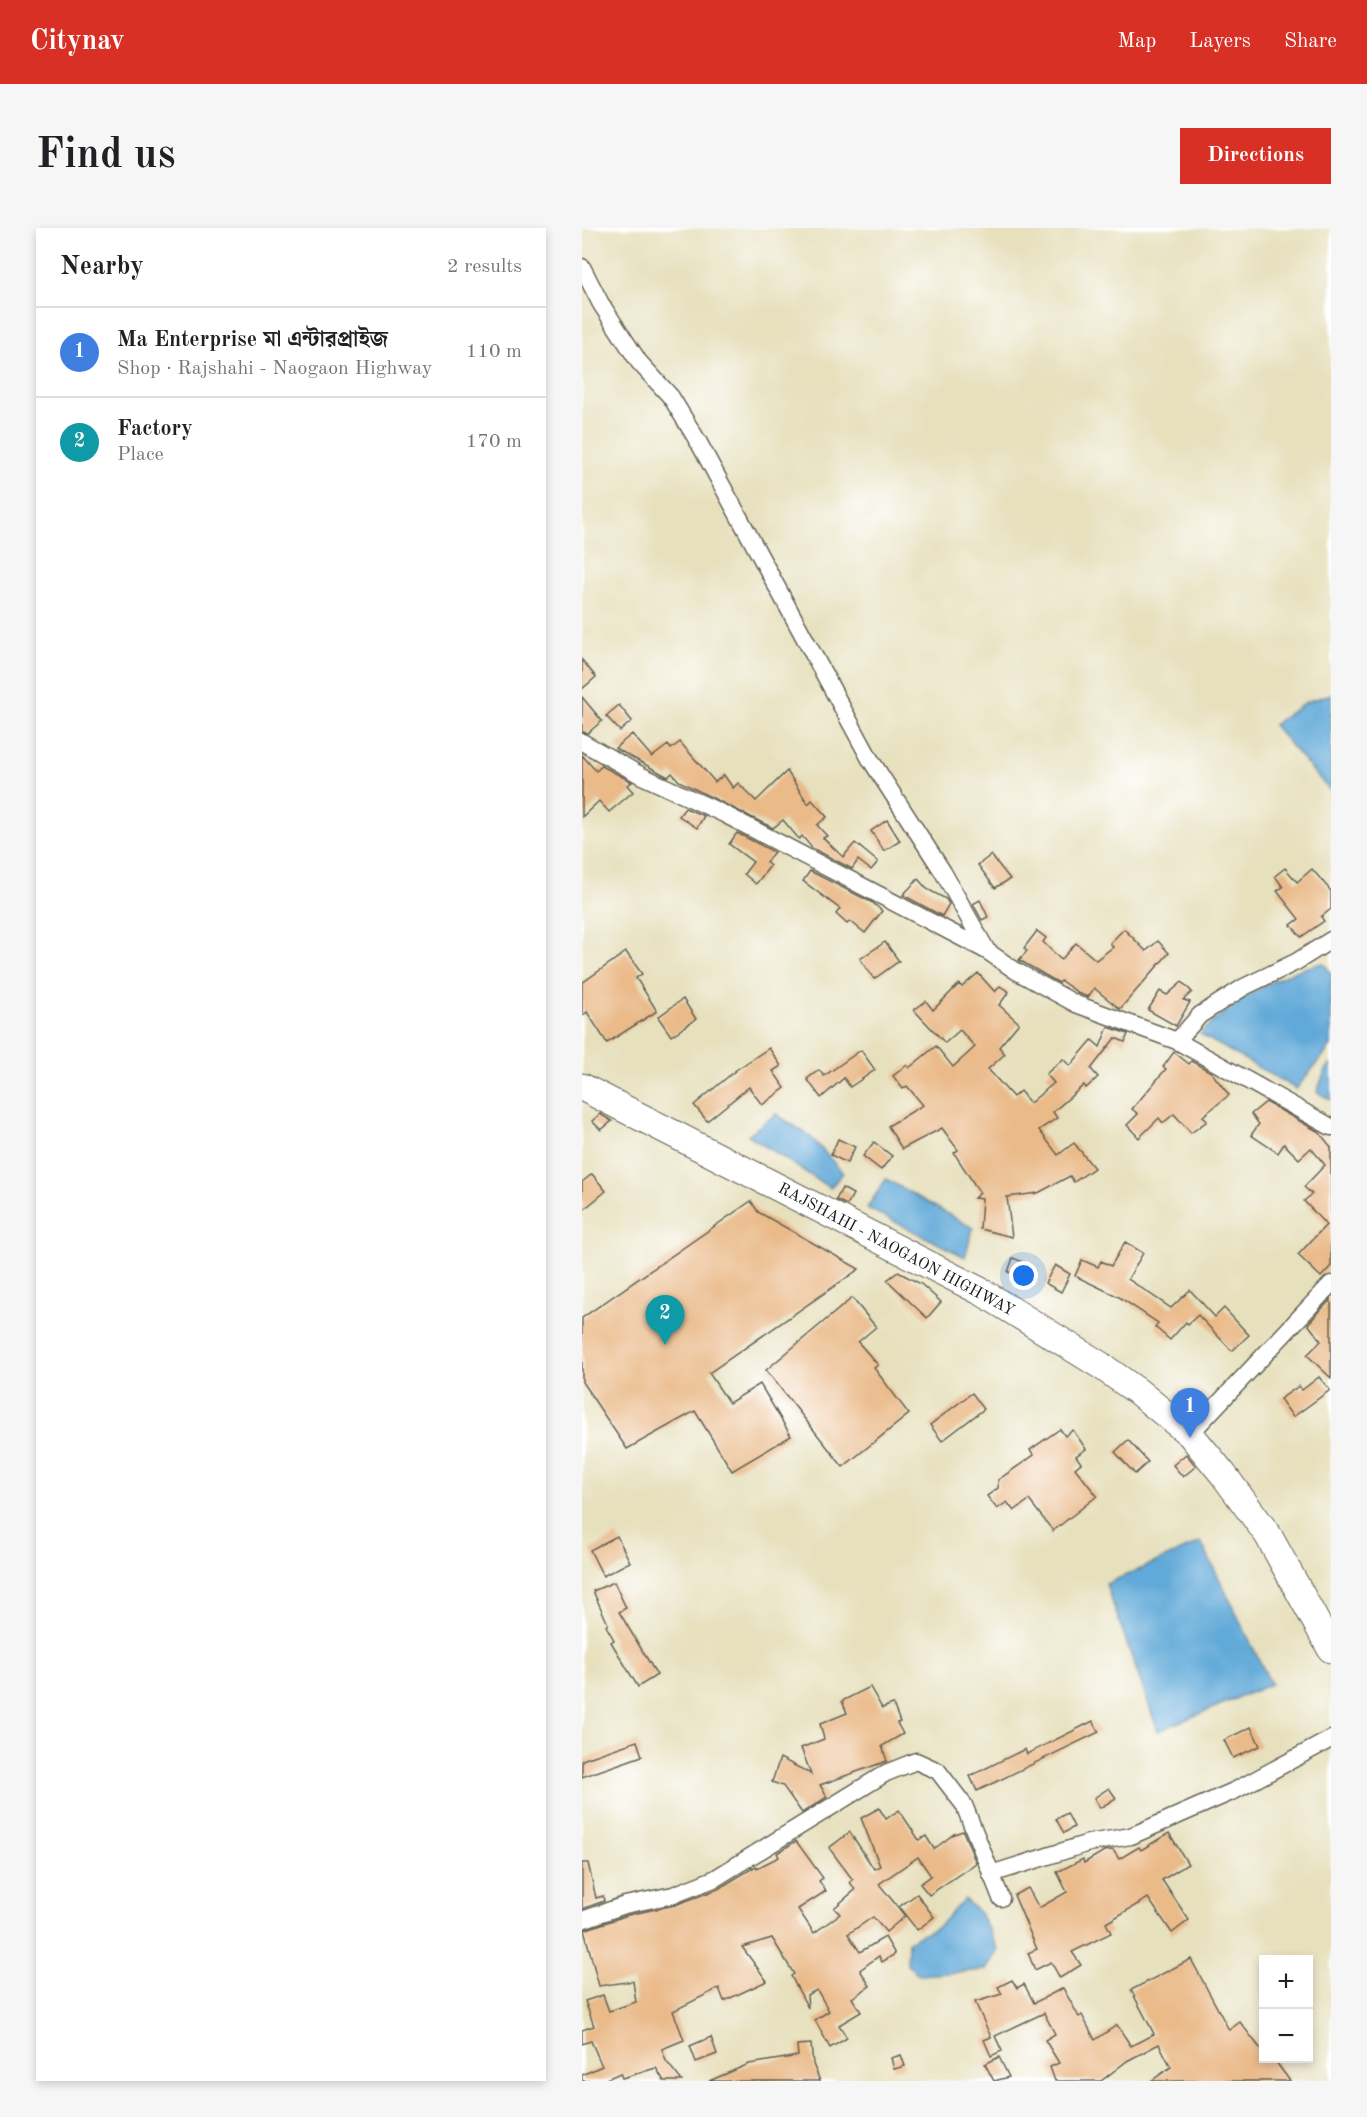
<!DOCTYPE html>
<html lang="en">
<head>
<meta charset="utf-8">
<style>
  :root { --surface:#fff; --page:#f6f6f6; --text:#202124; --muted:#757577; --line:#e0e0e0; --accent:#d93025 }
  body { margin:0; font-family:"Old Standard TT","Noto Serif Bengali",serif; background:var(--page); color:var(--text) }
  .controls { position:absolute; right:18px; bottom:18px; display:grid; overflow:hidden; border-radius:0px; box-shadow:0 3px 9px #0003 }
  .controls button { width:54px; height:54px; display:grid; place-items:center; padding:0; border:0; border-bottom:2px solid var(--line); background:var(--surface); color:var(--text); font:30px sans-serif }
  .you { position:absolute; left:442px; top:1048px; width:21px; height:21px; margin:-15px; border:4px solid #fff; border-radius:50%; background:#1a73e8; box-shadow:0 0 0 9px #1a73e833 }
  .badge { display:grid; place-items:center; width:39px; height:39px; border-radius:50%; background:var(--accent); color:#fff; font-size:20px; font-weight:700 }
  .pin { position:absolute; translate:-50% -50px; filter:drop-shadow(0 2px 3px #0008) }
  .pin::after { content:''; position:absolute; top:32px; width:21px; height:18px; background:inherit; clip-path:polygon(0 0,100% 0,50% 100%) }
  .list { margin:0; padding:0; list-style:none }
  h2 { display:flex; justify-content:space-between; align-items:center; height:78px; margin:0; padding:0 24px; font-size:26px }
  h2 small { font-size:20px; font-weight:400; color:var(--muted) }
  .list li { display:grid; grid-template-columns:39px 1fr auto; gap:18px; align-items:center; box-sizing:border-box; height:90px; padding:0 24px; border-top:2px solid var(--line) }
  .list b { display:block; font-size:22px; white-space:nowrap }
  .list p { margin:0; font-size:20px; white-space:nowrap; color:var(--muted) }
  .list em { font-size:20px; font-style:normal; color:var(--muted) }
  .map { position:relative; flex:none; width:749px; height:1853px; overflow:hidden; border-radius:0px }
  header { display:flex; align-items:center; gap:36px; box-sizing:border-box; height:84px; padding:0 30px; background:var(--accent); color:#fff }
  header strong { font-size:28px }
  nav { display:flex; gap:33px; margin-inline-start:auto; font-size:21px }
  .intro { display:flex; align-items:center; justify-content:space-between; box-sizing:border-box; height:144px; padding:0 36px }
  h1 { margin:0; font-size:42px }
  .button { padding:15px 27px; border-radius:0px; background:var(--accent); color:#fff; font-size:21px; font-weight:700 }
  main { display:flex; gap:36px; padding:0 36px }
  aside { flex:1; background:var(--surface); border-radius:0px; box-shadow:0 3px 9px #0003 }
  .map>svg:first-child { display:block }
  .water { fill:#61a9d8; stroke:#3e627a; stroke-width:1.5 }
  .building { fill:#eaba89 }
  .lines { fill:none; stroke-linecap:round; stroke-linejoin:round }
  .street-casing { stroke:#636154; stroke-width:19 }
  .primary-casing { stroke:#636154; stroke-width:29 }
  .street { stroke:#fff; stroke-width:16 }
  .primary { stroke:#fff; stroke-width:27 }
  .labels { text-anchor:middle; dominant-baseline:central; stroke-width:4.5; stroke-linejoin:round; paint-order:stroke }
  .street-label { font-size:16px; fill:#1c1c1c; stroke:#fff }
</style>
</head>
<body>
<header>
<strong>Citynav</strong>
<nav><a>Map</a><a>Layers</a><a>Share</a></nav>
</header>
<div class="intro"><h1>Find us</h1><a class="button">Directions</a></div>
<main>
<aside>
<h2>Nearby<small>2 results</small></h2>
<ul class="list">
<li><span class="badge" style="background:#3f7fe0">1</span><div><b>Ma Enterprise মা এন্টারপ্রাইজ</b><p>Shop · Rajshahi - Naogaon Highway</p></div><em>110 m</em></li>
<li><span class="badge" style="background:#0f9aa8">2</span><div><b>Factory</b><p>Place</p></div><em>170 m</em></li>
</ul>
</aside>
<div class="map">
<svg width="749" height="1853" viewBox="0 0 749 1853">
  <rect width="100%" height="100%" fill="#fff"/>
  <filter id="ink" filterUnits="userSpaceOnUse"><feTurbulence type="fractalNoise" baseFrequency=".0167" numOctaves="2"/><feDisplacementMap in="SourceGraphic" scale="12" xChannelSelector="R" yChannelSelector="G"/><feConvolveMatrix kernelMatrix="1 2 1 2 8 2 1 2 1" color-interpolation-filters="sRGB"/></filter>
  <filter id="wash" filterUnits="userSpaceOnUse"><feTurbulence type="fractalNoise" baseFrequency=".008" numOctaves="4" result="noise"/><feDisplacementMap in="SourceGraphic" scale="24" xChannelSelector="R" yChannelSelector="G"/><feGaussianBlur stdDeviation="1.35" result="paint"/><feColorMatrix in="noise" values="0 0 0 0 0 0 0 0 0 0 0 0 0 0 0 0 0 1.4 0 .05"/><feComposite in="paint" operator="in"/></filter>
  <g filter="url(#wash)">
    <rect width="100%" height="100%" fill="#e7e0bd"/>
    <!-- water -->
    <g class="water">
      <polygon points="749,466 749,564 691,497 724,474"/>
      <path d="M741 735 749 745V818L714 861 618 806C652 773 695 745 741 735Z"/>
      <polygon points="749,836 749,872 735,864 743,843"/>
      <polygon points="194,886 228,908 261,945 248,960 166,907"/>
      <polygon points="304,951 391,1000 383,1029 285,980"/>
      <polygon points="619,1314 689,1456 576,1503 524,1356"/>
      <polygon points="382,1671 398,1685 416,1722 404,1742 338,1747 325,1737 326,1713 357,1698"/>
    </g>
    <g id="blocks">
      <!-- building -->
      <g class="building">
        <polygon points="0,432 14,449 0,461"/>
        <polygon points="0,469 20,493 6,505 0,504"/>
        <polygon points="37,477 50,493 38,503 24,488"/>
        <polygon points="50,506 70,529 86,517 89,521 98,514 133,554 142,547 151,560 156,555 174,573 205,543 226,576 230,572 245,589 235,597 245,608 241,610 261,629 273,615 296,634 289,642 276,632 270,641 230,620 220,608 217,611 201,592 191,600 97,553 90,545 86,549 33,520"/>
        <polygon points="0,527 14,543 20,538 50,554 45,557 51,564 27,584 17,573 0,589"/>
        <polygon points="103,580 122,588 115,600 97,588"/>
        <polygon points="305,592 318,613 302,623 289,603"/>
        <polygon points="155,605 192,624 184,634 188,638 174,656 162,646 171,634 147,616"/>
        <polygon points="409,627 428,651 413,660 396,637"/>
        <polygon points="703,640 715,654 730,641 749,663 749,681 739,689 742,693 719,709 709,697 717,691 695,663 701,659 693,648"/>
        <polygon points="228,643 291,675 300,683 283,705 268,693 265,696 254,686 258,681 221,653"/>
        <polygon points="336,651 345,661 364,671 367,676 360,688 321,667"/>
        <polygon points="398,672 406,689 400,692 391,676"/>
        <polygon points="542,701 564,723 576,713 587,725 538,781 512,760 506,769 498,766 479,753 477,755 437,732 445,723 442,720 455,703 464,710 461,714 479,732 494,715 514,732 531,719 528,715"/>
        <polygon points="303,714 317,733 292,751 278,731"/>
        <polygon points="44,724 60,746 54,750 75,783 25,815 5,784 0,788 0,755"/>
        <polygon points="396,745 413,764 418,758 427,764 417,777 437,795 417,819 423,826 406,841 431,869 438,863 448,875 472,855 464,846 481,831 488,838 510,812 518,819 526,799 546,806 543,814 533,810 509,841 516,849 504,860 502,857 471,884 475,890 457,902 476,927 492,915 512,940 492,954 488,948 456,965 425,969 430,1009 398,1001 400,971 392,970 398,965 372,925 376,922 360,900 320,921 306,898 341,877 325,858 321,861 311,848 325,837 327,840 354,818 371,839 393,819 378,802 363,815 332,782 344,773 351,782 377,756 380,759"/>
        <polygon points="600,754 610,764 601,772 608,774 594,798 566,782 578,763 585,767"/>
        <polygon points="101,771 114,791 89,808 76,789"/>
        <polygon points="187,820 199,838 191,843 203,860 180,877 167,859 125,893 112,877 154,842"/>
        <polygon points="279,822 293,842 268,859 262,850 239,870 225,851 237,842 242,848"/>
        <polygon points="592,824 607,836 609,833 629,844 647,867 621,888 625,893 609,905 592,886 581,895 577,890 557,910 545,897 556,886 550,881 584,841 581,839"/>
        <polygon points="684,874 737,904 749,919 749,1038 739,1049 716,1027 744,997 722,973 730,966 722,959 743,937 729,920 717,931 702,916 696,925 669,907 677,896 669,886"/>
        <polygon points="18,886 30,893 19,902 10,893"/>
        <polygon points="256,911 273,919 265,935 249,927"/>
        <polygon points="292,914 310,928 299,942 281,928"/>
        <polygon points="10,946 24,963 0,983 0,954"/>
        <polygon points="260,960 271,966 265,977 254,972"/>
        <polygon points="169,973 176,984 277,1041 127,1145 147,1175 178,1156 209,1208 150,1243 113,1183 45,1221 0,1154 0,1090"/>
        <polygon points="543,1014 561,1025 546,1051 589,1080 608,1062 633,1089 642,1080 667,1107 650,1123 616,1087 606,1096 604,1094 588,1112 573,1099 576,1095 537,1069 493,1048 500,1032 516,1039 519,1033 529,1038"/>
        <polygon points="431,1030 448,1037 443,1049 426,1044"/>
        <polygon points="473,1037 488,1046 479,1064 463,1055"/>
        <polygon points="316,1044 339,1056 359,1074 345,1090 305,1052"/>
        <polygon points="270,1070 294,1099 276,1114 296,1137 292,1140 327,1186 261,1239 184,1142"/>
        <polygon points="749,1071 749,1150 725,1127 739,1113 726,1096"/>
        <polygon points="737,1149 748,1162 711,1189 698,1171 717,1158 720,1162"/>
        <polygon points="390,1165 402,1181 360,1213 348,1197"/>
        <polygon points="478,1201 483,1208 491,1202 504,1221 494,1228 499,1235 493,1240 515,1268 471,1303 447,1272 432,1283 425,1274 415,1281 405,1268 416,1260 416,1252 452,1227 448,1222"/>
        <polygon points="546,1212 566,1234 553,1246 533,1224"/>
        <polygon points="604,1226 614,1238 601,1249 591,1237"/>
        <polygon points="35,1308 48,1334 21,1348 8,1322"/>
        <polygon points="32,1354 44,1380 37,1384 75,1447 56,1459 29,1414 32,1412 24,1398 26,1396 11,1363"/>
        <polygon points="288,1459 300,1480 311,1476 318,1494 315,1495 321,1506 300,1518 305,1533 238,1557 245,1569 220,1585 201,1558 190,1554 198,1530 229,1546 219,1520 242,1511 238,1496 265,1485 260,1473"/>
        <polygon points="511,1493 517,1504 395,1563 388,1548 443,1521 445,1526"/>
        <polygon points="669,1499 678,1518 651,1530 642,1512"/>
        <polygon points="55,1513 60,1528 0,1549 0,1532"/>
        <polygon points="527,1560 534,1570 518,1580 512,1570"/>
        <polygon points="297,1580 304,1591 317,1582 337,1612 344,1608 352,1621 372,1606 381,1603 394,1635 347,1667 338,1656 349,1648 336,1629 297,1656 323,1688 304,1704 291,1689 266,1706 278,1724 303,1709 313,1726 300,1734 297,1728 278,1742 288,1758 270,1770 279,1784 257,1797 265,1810 248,1820 233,1792 247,1783 235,1762 225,1767 226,1780 209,1748 212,1746 190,1710 160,1719 185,1753 142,1773 137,1760 91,1783 102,1812 80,1821 84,1833 100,1853 82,1853 74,1840 40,1850 38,1845 20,1853 0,1853 0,1847 20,1838 9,1813 0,1816 0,1802 12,1798 3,1773 21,1767 27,1783 54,1774 51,1753 17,1758 2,1702 46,1687 93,1677 136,1661 174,1638 175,1640 197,1629 195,1625 214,1613 241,1650 237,1653 244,1663 216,1681 232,1705 258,1686 252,1680 273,1662 268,1654 271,1652 247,1620 268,1604 292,1641 298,1638 279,1590"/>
        <polygon points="485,1585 492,1599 482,1605 474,1591"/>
        <polygon points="587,1605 606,1636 580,1652 607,1692 590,1705 566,1670 524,1695 529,1705 490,1724 499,1737 478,1750 469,1734 453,1742 446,1725 455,1721 432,1667 446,1660 457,1680 485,1664 475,1644 501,1631 502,1635 522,1623 531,1622 537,1631 557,1619 559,1622"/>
        <polygon points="0,1635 6,1635 14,1670 21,1668 22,1673 0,1681"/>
        <polygon points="335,1666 352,1689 335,1702 317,1679"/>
        <polygon points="609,1731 647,1802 658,1794 681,1824 681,1830 691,1830 708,1853 569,1853 589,1839 577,1816 545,1833 519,1853 473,1853 468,1839 477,1835 463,1812 473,1806 462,1785 413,1808 420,1823 409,1828 402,1812 409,1809 393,1774 420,1766 416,1759 430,1752 435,1760 442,1756 452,1775 481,1760 497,1789 500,1787 513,1812 535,1797 549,1818 572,1806 549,1762"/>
        <polygon points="129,1809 135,1826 114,1834 108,1818"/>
        <polygon points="229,1816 231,1836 238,1853 127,1853 167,1836 216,1828 215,1817"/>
        <polygon points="319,1827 323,1838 312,1841 309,1830"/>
        <polygon points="417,1829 427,1849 412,1853 403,1836"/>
      </g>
    </g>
  </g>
  <g filter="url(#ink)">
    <use href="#blocks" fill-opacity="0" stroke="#636154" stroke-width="1.5"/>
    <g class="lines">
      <!-- street casing -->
      <g class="street-casing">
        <g id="street">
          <polyline points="0,39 19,76 57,134 89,169 117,215 288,531 361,644 405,723"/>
          <polyline points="0,514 60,548 142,586 405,723 434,743 494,776 595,813 749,899"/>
          <polyline points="595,813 618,787 662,759 714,734 749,712"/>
          <polyline points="608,1206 749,1056"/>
          <polyline points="409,1646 507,1615 549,1608 654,1562 749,1511"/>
          <polyline points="0,1692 43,1677 91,1667 132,1651 304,1545 334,1533 356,1543 382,1577 419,1670"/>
        </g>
      </g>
      <!-- primary casing -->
      <g class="primary-casing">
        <polyline id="primary" points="0,859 400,1064 518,1137 555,1163 608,1206 641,1246 686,1307 749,1421"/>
      </g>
      <!-- street -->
      <use href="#street" class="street"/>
      <!-- primary -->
      <use href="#primary" class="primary"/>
    </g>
  </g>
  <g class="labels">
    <!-- street labels -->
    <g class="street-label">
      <text transform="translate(314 1022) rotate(28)">RAJSHAHI - NAOGAON HIGHWAY</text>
    </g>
  </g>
</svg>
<div class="controls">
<button>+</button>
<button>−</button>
</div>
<div class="you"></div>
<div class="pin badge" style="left:608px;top:1210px;background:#3f7fe0">1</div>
<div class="pin badge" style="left:83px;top:1117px;background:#0f9aa8">2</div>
</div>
</main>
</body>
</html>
